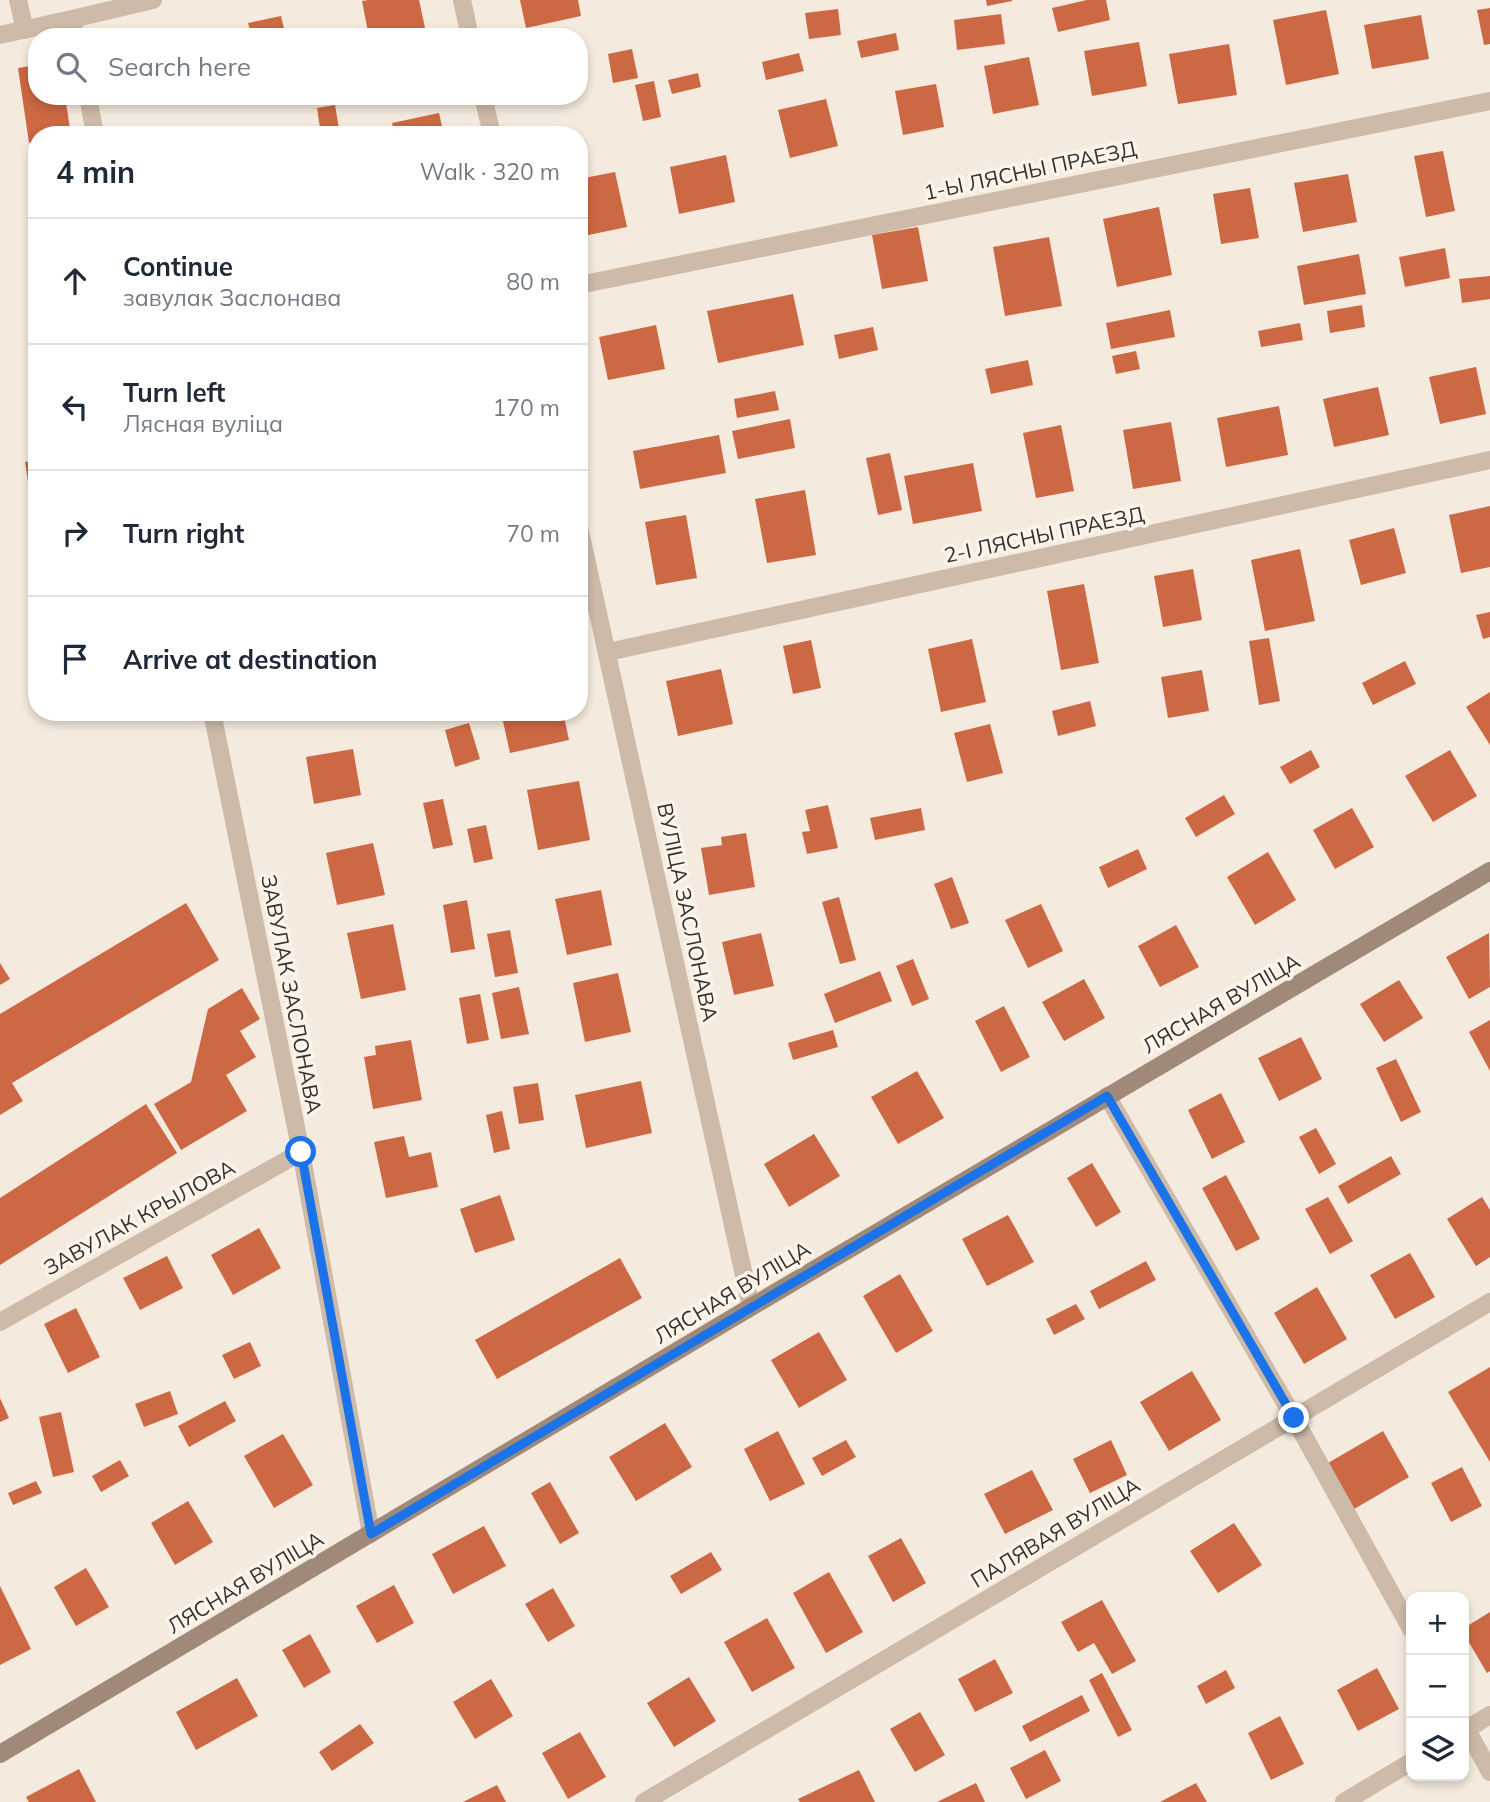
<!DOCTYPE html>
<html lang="en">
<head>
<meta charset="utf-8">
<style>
  :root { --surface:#fff; --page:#f6f6f7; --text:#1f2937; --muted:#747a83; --line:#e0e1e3 }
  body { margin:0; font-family:Mulish,sans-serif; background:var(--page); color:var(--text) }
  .controls { position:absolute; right:21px; bottom:21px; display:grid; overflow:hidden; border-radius:14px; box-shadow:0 4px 10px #0003 }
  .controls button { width:63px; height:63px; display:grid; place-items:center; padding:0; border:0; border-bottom:2px solid var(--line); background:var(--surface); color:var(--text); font:35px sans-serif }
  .stop { position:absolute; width:21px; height:21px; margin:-16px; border:5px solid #1a73e8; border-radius:50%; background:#fff }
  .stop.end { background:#1a73e8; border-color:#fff; box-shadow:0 2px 7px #0008 }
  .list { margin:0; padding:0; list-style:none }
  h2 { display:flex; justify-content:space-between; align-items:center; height:91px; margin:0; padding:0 28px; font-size:30px }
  h2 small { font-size:23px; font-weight:400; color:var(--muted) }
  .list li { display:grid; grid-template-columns:46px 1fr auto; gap:21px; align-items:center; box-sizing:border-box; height:126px; padding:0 28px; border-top:2px solid var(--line) }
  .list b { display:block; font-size:26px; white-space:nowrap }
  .list p { margin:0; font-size:23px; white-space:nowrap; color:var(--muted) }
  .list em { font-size:23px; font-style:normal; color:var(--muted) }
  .icon { flex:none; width:38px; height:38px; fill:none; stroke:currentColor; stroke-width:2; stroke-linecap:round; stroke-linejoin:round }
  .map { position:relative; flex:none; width:1490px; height:1802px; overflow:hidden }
  .search { position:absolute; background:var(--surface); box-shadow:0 4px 10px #0003; left:28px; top:28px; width:560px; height:77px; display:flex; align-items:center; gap:18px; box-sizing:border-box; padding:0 24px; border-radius:28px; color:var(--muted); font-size:26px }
  .panel { position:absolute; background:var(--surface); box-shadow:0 4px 10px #0003; left:28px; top:126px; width:560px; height:595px; border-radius:28px }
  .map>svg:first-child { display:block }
  .building { fill:#cc6843 }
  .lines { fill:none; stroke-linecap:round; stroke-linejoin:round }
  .service { stroke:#cdbaa8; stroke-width:18 }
  .minor { stroke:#cdbaa8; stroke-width:18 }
  .tertiary { stroke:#cdbaa8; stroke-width:18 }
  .secondary { stroke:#a18979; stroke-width:18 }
  .route { stroke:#1a73e8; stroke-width:9 }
  .labels { text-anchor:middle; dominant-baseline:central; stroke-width:7; stroke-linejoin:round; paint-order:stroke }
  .street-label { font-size:21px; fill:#392e29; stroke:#fbf4ea }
</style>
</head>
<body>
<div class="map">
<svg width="1490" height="1802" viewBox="0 0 1490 1802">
  <rect width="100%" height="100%" fill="#f4eadd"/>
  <!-- building -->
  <g class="building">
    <polygon points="368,0 419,0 427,37 369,37 362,1"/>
    <polygon points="520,0 578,0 581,16 526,28"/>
    <polygon points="986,0 1012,0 1012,1 987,6"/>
    <polygon points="1087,0 1106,0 1110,20 1058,32 1052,8"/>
    <polygon points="1490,8 1490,44 1484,45 1477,10"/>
    <polygon points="838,9 841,35 809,39 805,13"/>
    <polygon points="1326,10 1339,74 1286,85 1273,20"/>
    <polygon points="1001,14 1005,44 957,50 954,20"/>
    <polygon points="1421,15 1429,59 1372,69 1364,25"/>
    <polygon points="281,16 286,37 252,37 248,23"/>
    <polygon points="896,33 899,50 861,58 857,41"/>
    <polygon points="1139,42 1147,86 1092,96 1084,51"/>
    <polygon points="1229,44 1237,95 1178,104 1169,54"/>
    <polygon points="632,49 638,78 613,83 608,54"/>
    <polygon points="799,53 804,71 766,80 762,62"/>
    <polygon points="1029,57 1039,105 993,114 984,66"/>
    <polygon points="37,65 37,96 65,96 71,135 37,135 37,142 29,143 18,68"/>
    <polygon points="698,73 701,87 672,94 668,80"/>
    <polygon points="654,81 661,117 643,121 635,85"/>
    <polygon points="936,84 944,127 903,135 895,91"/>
    <polygon points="826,99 838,146 790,158 778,110"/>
    <polygon points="335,105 340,135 321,135 317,108"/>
    <polygon points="439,113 444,135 395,135 392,123"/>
    <polygon points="1443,151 1455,211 1426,217 1414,156"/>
    <polygon points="726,155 735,202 679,214 670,167"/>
    <polygon points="615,172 627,227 579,237 579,179"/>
    <polygon points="1348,174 1357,222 1303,232 1294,183"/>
    <polygon points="1250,188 1259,238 1221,244 1213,194"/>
    <polygon points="1159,207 1172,275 1117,287 1103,219"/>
    <polygon points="918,227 928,281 882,289 872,235"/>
    <polygon points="1049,237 1062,306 1005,316 993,247"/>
    <polygon points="1445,248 1450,278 1405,287 1399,257"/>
    <polygon points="1359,254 1366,294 1304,305 1297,266"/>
    <polygon points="1490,276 1490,299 1462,303 1459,279"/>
    <polygon points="793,294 804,345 718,363 707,311"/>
    <polygon points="1362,305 1365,327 1330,333 1327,311"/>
    <polygon points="1170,310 1175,337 1111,349 1106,323"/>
    <polygon points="1300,323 1303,340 1261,347 1258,331"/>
    <polygon points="656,325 665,369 608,380 599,337"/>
    <polygon points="873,327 878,350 839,359 834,335"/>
    <polygon points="1136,351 1140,369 1116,374 1112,356"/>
    <polygon points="1028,360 1033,385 991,394 985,369"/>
    <polygon points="1476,367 1486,414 1440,424 1429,377"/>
    <polygon points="1378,387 1389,435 1334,447 1323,399"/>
    <polygon points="775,391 779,410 737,418 734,399"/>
    <polygon points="1279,406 1288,455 1226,467 1217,418"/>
    <polygon points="790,419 795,448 738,459 732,431"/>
    <polygon points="1171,422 1181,481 1133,489 1123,430"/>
    <polygon points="1061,425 1074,491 1036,498 1023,433"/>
    <polygon points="719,435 726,473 640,489 633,451"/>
    <polygon points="890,453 902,510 878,515 866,458"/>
    <polygon points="37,460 37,527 35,527 25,462"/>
    <polygon points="973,463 982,511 913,524 904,476"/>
    <polygon points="805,490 816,555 767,563 755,499"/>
    <polygon points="1490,506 1490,567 1461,573 1449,515"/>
    <polygon points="686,515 697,578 656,585 645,522"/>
    <polygon points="1394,528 1406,573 1361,585 1349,540"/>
    <polygon points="1300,549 1315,621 1265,631 1251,560"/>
    <polygon points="1193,569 1202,620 1163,627 1154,576"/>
    <polygon points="1084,584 1099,663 1061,670 1047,591"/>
    <polygon points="1490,612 1490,637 1483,639 1476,615"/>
    <polygon points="1269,638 1280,701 1259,705 1249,641"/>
    <polygon points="972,639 986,702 941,712 928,649"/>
    <polygon points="811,640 821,688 793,694 783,646"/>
    <polygon points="1405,661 1416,684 1373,705 1362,683"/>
    <polygon points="721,669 733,724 678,736 666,681"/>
    <polygon points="1202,670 1209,711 1168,718 1161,677"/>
    <polygon points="1490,692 1490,745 1466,707"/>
    <polygon points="1090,701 1096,726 1058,736 1052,711"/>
    <polygon points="524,712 563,712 569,740 510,753 502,717"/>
    <polygon points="469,723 480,759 455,767 445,730"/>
    <polygon points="990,724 1003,773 967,782 954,733"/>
    <polygon points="353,749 361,795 314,804 306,757"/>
    <polygon points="1311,750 1320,767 1290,784 1280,767"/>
    <polygon points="1450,750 1477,796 1433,822 1405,776"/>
    <polygon points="579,781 590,840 538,850 527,790"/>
    <polygon points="1224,795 1235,814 1196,837 1185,818"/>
    <polygon points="443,799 453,845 433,849 423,803"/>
    <polygon points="828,805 838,848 807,854 802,832 810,831 805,810"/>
    <polygon points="921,808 925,830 875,840 870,818"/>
    <polygon points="1352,808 1374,847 1335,869 1313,830"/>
    <polygon points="486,825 493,859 474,863 467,829"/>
    <polygon points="746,833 755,887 709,895 701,848 722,845 721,837"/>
    <polygon points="373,843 385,895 337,905 326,853"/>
    <polygon points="1138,849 1147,869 1108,888 1099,867"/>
    <polygon points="1268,852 1296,900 1255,925 1227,877"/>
    <polygon points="952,877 969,923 951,929 934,884"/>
    <polygon points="601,890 612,945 567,955 555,899"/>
    <polygon points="839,897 856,960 840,964 822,902"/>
    <polygon points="467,900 475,949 451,953 443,905"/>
    <polygon points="186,903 219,960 12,1083 23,1101 0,1115 0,1014"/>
    <polygon points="1041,904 1063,951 1028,968 1005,920"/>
    <polygon points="393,924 406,990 361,999 347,933"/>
    <polygon points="1176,925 1199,967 1160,987 1138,946"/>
    <polygon points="510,930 518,973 495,977 487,934"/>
    <polygon points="761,933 774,986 734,995 722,942"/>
    <polygon points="1489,933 1490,987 1469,999 1446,957"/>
    <polygon points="913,959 929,999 912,1006 896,966"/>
    <polygon points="0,963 10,979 0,985"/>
    <polygon points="880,971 892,1001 835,1023 824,994"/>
    <polygon points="618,973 631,1032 585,1042 573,983"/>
    <polygon points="1084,979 1105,1018 1064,1041 1042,1002"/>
    <polygon points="1399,980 1423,1018 1384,1042 1360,1004"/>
    <polygon points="519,987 529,1034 501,1039 492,993"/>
    <polygon points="242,988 260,1019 240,1031 256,1057 226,1075 247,1111 181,1150 154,1104 191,1082 208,1009"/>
    <polygon points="480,994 489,1040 467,1044 459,998"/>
    <polygon points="1004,1006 1030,1057 1001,1072 975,1021"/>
    <polygon points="1490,1020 1490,1071 1469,1032"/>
    <polygon points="833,1030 838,1047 793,1060 788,1043"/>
    <polygon points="1301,1037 1322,1079 1279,1101 1258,1058"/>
    <polygon points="411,1040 422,1100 373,1109 364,1057 376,1055 375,1046"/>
    <polygon points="1396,1059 1421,1112 1401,1122 1376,1068"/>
    <polygon points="917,1071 944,1118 898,1144 871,1097"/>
    <polygon points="641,1081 652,1133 586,1148 575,1095"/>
    <polygon points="538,1083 544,1120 519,1124 513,1087"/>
    <polygon points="1221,1093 1245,1142 1212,1159 1188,1110"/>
    <polygon points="146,1104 177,1153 0,1265 0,1198"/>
    <polygon points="502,1111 510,1149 494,1153 486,1115"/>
    <polygon points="1316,1128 1336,1164 1319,1174 1299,1137"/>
    <polygon points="814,1134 840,1176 789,1207 764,1164"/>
    <polygon points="404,1136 409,1157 431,1152 438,1187 386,1198 374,1142"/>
    <polygon points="1391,1156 1401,1174 1348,1204 1338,1186"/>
    <polygon points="1092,1163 1121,1212 1096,1227 1067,1178"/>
    <polygon points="1226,1175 1260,1239 1236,1251 1202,1188"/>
    <polygon points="500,1195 515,1240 475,1253 460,1209"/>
    <polygon points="1328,1197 1353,1241 1330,1254 1305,1209"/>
    <polygon points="1482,1197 1490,1210 1490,1257 1476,1266 1447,1219"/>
    <polygon points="1008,1215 1034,1262 987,1286 962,1239"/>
    <polygon points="259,1228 281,1268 233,1295 211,1255"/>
    <polygon points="1410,1253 1435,1297 1395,1319 1370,1275"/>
    <polygon points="167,1256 183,1288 140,1310 123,1278"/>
    <polygon points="620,1258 642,1298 497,1379 475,1340"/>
    <polygon points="1146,1261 1156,1280 1099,1309 1090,1291"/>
    <polygon points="900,1274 933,1331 896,1353 863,1296"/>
    <polygon points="1317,1287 1347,1339 1304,1364 1274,1313"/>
    <polygon points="1076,1304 1085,1319 1054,1335 1046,1319"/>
    <polygon points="76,1308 100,1357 68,1373 44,1324"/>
    <polygon points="819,1332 847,1380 799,1408 771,1360"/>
    <polygon points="250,1342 261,1366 234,1379 222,1355"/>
    <polygon points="1490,1367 1490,1462 1448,1392"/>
    <polygon points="1192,1371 1221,1420 1169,1451 1140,1402"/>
    <polygon points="170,1391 178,1414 144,1427 135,1404"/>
    <polygon points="0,1398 9,1418 0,1422"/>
    <polygon points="225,1401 236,1421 189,1447 178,1426"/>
    <polygon points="61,1412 74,1472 53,1477 39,1417"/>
    <polygon points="665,1423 692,1467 636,1501 609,1457"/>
    <polygon points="778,1431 805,1484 770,1501 744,1449"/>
    <polygon points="1383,1431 1409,1477 1354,1509 1328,1463"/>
    <polygon points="283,1434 313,1485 274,1508 244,1456"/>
    <polygon points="846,1440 856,1457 822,1476 812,1458"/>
    <polygon points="1111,1440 1127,1475 1090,1493 1073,1459"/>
    <polygon points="120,1460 129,1476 101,1492 92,1476"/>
    <polygon points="1462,1467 1482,1506 1451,1522 1431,1483"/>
    <polygon points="1032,1470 1053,1510 1005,1534 984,1494"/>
    <polygon points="36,1481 42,1493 13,1505 8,1493"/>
    <polygon points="550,1482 579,1533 560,1544 531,1493"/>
    <polygon points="188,1501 213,1542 175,1565 151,1523"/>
    <polygon points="1234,1523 1262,1565 1218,1593 1190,1551"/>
    <polygon points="484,1526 506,1566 453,1594 432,1554"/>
    <polygon points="901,1538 926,1583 893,1602 868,1556"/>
    <polygon points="711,1552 722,1570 681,1594 670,1576"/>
    <polygon points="86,1568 109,1607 76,1626 54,1587"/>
    <polygon points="829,1572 863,1632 826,1653 793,1593"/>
    <polygon points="394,1585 414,1623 377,1643 356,1606"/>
    <polygon points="0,1586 31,1649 0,1665"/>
    <polygon points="553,1588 575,1626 548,1642 525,1604"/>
    <polygon points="1102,1600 1136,1661 1112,1674 1094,1643 1078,1652 1061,1622"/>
    <polygon points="1490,1612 1490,1671 1487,1673 1464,1634 1464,1628"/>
    <polygon points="767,1618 795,1668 752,1692 724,1642"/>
    <polygon points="310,1634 331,1672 304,1688 282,1650"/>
    <polygon points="995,1659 1013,1693 975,1712 958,1679"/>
    <polygon points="1377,1668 1399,1709 1358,1731 1337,1690"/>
    <polygon points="1226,1670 1235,1688 1206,1704 1197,1686"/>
    <polygon points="1102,1673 1132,1730 1118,1737 1089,1680"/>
    <polygon points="689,1677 716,1721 674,1747 647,1703"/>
    <polygon points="237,1678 258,1716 196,1750 176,1712"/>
    <polygon points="491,1679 513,1716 475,1739 453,1702"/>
    <polygon points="1082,1695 1090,1711 1030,1742 1022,1726"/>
    <polygon points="920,1712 945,1755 915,1772 890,1729"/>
    <polygon points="1280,1716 1304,1764 1271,1780 1248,1733"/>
    <polygon points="360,1724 374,1743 332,1771 319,1752"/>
    <polygon points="580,1732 606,1777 568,1799 542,1753"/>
    <polygon points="1045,1750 1061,1781 1026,1799 1010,1768"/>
    <polygon points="79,1769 96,1802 29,1802 26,1797"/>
    <polygon points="859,1770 875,1802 800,1802 798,1799"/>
    <polygon points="976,1783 985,1802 937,1802"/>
    <polygon points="1196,1783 1207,1802 1160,1802"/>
    <polygon points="497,1785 506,1802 463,1802"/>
  </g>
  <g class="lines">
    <!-- service -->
    <polyline class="service" points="18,0 25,30"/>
    <!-- minor -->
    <g class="minor">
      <polyline points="462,0 470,37"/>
      <polyline points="0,35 72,19"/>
      <polyline points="483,96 492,135"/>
      <polyline points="579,285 1490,101"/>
      <polyline points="579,527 751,1307"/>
      <polyline points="608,652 1490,460"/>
      <polyline points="1107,1096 1294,1418 1411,1629"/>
      <polyline points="0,1322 301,1152"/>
      <polyline points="1464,1724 1490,1772"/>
      <polyline points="1464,1731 1490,1715"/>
      <polyline points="644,1802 1490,1302"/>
      <polyline points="1344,1802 1411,1762"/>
    </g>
    <!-- tertiary -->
    <g class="tertiary">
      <polyline points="75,37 72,19 153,0"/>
      <polyline points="88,96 95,135"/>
      <polyline points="212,712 301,1152 371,1534"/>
    </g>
    <!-- secondary -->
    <polyline class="secondary" points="0,1754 751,1307 1490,871"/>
  </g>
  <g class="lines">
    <!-- route -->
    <polyline class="route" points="301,1152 371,1534 1107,1096 1294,1418"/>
  </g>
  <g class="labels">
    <!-- street labels -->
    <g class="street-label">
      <text transform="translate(1030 170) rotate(-12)">1-Ы ЛЯСНЫ ПРАЕЗД</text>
      <text transform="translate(1044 534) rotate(-12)">2-І ЛЯСНЫ ПРАЕЗД</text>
      <text transform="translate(688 912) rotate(78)">ВУЛІЦА ЗАСЛОНАВА</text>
      <text transform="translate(292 994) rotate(79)">ЗАВУЛАК ЗАСЛОНАВА</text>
      <text transform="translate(1221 1003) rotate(-30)">ЛЯСНАЯ ВУЛІЦА</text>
      <text transform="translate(139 1217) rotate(-29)">ЗАВУЛАК КРЫЛОВА</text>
      <text transform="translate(732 1292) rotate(-31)">ЛЯСНАЯ ВУЛІЦА</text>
      <text transform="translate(1055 1532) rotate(-31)">ПАЛЯВАЯ ВУЛІЦА</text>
      <text transform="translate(245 1582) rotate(-31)">ЛЯСНАЯ ВУЛІЦА</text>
    </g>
  </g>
</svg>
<div class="controls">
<button>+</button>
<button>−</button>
<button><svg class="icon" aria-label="layers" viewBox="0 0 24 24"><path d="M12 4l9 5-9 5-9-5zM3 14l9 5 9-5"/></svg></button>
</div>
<div class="stop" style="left:301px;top:1152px"></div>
<div class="stop end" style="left:1294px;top:1418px"></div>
<div class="search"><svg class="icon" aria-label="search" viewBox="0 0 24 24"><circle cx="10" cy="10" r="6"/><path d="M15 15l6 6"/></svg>Search here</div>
<section class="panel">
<h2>4 min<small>Walk · 320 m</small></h2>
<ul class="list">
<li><svg class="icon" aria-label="ahead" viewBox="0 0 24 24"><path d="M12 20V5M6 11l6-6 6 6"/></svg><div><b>Continue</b><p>завулак Заслонава</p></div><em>80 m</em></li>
<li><svg class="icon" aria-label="left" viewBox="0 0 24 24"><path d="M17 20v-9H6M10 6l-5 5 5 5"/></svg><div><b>Turn left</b><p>Лясная вуліца</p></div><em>170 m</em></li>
<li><svg class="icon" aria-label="right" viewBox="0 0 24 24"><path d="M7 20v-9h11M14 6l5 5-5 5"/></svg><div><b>Turn right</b></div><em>70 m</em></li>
<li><svg class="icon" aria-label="arrive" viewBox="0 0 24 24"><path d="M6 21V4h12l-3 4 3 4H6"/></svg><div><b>Arrive at destination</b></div></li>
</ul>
</section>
</div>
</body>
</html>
